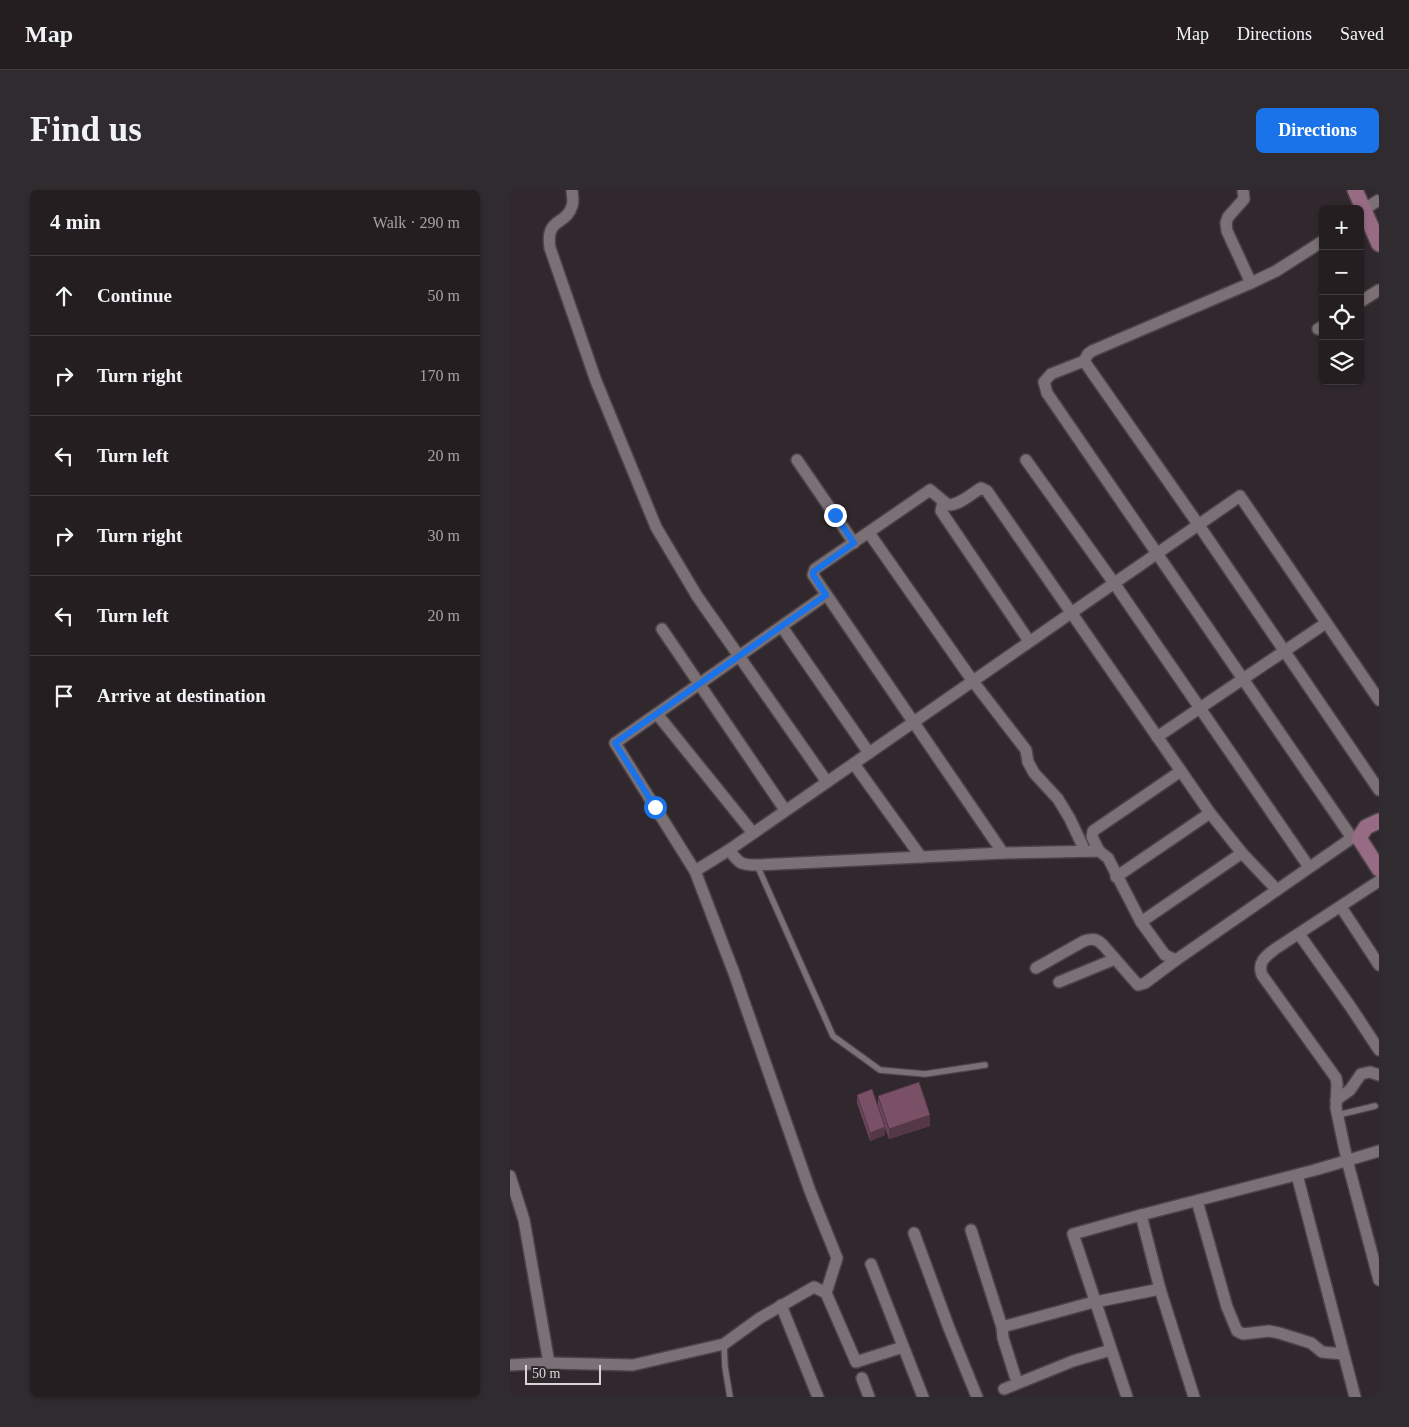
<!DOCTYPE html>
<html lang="en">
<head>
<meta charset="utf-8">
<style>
  :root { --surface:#241e21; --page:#302b2e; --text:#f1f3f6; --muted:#a3a2a5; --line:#413c3f; --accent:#1a73e8 }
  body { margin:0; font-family:Georgia,serif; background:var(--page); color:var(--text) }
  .controls { position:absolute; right:15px; top:15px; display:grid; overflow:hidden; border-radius:8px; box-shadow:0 1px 4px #0004 }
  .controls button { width:45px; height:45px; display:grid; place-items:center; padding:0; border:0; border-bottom:1px solid var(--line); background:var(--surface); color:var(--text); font:25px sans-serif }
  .scale { position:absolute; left:15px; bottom:12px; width:76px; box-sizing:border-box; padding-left:5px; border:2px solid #dbd5d8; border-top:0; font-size:14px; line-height:18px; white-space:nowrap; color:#dbd5d8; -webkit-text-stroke:4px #30282c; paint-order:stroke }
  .stop { position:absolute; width:15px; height:15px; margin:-11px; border:4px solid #1a73e8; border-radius:50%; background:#fff }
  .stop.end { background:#1a73e8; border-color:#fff; box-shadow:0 1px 5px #0008 }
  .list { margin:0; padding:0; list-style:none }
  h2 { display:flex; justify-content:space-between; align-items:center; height:65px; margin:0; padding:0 20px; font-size:21px }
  h2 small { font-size:16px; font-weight:400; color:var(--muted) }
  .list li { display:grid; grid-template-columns:32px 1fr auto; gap:15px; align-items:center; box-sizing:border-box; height:80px; padding:0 20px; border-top:1px solid var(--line) }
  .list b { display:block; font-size:19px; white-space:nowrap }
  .list em { font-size:16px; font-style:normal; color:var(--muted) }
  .icon { flex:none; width:28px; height:28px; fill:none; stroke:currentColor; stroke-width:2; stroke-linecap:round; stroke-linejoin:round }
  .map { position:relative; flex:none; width:869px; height:1207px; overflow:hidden; border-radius:8px }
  header { display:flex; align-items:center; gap:30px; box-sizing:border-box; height:70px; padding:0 25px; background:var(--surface); border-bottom:1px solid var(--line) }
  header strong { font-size:24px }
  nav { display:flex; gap:28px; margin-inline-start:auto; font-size:18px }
  .intro { display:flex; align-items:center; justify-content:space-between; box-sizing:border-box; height:120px; padding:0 30px }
  h1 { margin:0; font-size:35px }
  .button { padding:12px 22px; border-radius:8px; background:var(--accent); color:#fff; font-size:18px; font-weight:700 }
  main { display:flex; gap:30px; padding:0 30px }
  aside { flex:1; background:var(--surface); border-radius:8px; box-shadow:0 1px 4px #0004 }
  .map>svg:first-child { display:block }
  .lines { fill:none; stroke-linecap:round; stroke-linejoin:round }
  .lane-casing { stroke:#4b4347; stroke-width:8 }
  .street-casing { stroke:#4b4347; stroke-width:14 }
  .secondary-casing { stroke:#4b4347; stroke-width:18 }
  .lane { stroke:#7a7075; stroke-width:5.5 }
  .street { stroke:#7a7075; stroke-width:11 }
  .secondary { stroke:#986b85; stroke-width:15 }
  .wall { fill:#694559 }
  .shaded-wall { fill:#553848 }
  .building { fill:#7a5067; stroke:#553848 }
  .route { stroke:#1a73e8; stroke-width:6 }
</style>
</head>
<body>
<header>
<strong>Map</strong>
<nav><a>Map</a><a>Directions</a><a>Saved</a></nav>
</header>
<div class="intro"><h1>Find us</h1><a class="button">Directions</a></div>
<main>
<aside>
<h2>4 min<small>Walk · 290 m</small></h2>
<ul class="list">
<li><svg class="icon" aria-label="ahead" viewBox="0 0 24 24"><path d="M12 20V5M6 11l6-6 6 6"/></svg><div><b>Continue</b></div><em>50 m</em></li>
<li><svg class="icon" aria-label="right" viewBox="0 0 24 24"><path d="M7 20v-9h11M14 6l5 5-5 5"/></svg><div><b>Turn right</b></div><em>170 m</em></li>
<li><svg class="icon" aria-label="left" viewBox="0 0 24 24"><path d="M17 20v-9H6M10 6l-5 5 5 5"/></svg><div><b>Turn left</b></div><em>20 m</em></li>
<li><svg class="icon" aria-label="right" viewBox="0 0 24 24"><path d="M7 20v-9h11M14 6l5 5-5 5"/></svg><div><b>Turn right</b></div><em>30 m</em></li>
<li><svg class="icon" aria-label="left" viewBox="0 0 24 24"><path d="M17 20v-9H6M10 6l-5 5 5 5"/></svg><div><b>Turn left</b></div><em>20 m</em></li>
<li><svg class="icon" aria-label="arrive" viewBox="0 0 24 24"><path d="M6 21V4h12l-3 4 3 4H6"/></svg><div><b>Arrive at destination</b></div></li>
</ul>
</aside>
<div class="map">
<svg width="869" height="1207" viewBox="0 0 869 1207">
  <rect width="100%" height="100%" fill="#30282c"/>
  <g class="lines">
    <!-- lane casing -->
    <g class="lane-casing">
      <g id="lane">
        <polyline points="247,675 323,846 370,880 415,884 475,875"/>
        <polyline points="828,925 865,916"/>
        <polyline points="214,1154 215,1177 220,1207"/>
      </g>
    </g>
    <!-- street casing -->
    <g class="street-casing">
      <g id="street">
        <path d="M62 0C62 5 64 11 62 16 56 36 35 27 40 58L86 191 146 337 187 406 317 592"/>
        <polyline points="733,0 734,9 718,27 716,33 717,41 741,93"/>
        <polyline points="853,20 869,10"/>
        <polyline points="813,51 766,81 741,93 582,161 578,164 574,171 688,334 869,600"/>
        <polyline points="850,112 869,100"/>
        <polyline points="808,139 813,136"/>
        <polyline points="574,171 541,184 534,192 537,203 842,648"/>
        <polyline points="287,270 344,353"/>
        <polyline points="516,270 604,393 799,677"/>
        <polyline points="433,311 431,321 519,451"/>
        <polyline points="359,343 462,490 516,560 518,572 524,583 548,609 560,629 575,661"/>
        <polyline points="316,405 105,553 185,681 224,783 300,1001 327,1068 316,1103"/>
        <polyline points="272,437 359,563"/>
        <polyline points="152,439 275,620"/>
        <polyline points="147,524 243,643"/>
        <polyline points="647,547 816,433"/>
        <polyline points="344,574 411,667"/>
        <path d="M219 660C229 673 230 675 247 675L493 663 589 661 598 668 631 732 655 765 666 770 842 648H849"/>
        <polyline points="589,661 582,647 583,641 671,581"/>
        <path d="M493 663 303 385 305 379 420 300 438 315C450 315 461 304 471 298L477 301 700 623 732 663 767 700"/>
        <polyline points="185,681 219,660 730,306 869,510"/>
        <polyline points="606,687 700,623"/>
        <path d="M869 691 765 759C756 766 747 772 752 785L826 888 827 894 826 918 837 970 869 1090"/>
        <polyline points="831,717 869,775"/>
        <polyline points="631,732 732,663"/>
        <polyline points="789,744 840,816 869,860"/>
        <path d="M526 778 574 751C583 748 587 749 593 755L628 795 635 793 666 770"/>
        <polyline points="549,792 605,769"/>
        <polyline points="826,910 840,900 851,884 860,882 869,885"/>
        <polyline points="787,985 845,1207"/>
        <polyline points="0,986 14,1030 39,1173"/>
        <polyline points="687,1011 717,1117 727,1141 733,1144 759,1141 769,1143 801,1153 812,1162 833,1164"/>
        <polyline points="461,1040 492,1137"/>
        <polyline points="404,1043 439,1138 467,1207"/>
        <polyline points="361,1074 413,1207"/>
        <polyline points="271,1115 308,1207"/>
        <polyline points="0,1175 39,1173 123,1175 214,1154 250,1128 304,1097 316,1103 346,1172 393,1157"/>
        <polyline points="505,1186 493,1148 492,1137 580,1113 650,1099"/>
        <polyline points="352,1188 359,1207"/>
        <polyline points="494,1199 563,1171 601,1160"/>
        <polyline points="617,1207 563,1044 631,1025"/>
        <polyline points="684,1207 650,1099 631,1025 805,980 869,961"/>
      </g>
    </g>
    <!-- secondary casing -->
    <g class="secondary-casing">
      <g id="secondary">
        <polyline points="845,0 869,54"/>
        <polyline points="869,631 856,637 849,648 869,679"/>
      </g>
    </g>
    <!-- lane -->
    <use href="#lane" class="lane"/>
    <!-- street -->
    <use href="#street" class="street"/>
    <!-- secondary -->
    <use href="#secondary" class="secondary"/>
  </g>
  <!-- wall -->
  <polygon class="wall" points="347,905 368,916 368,906 420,936 379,949 375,938 375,945 360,951 347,913"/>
  <!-- shaded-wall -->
  <g class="shaded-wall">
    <polygon points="420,925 420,936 379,949 379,939"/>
    <polygon points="375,937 375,945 360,951 360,943"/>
  </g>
  <!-- building -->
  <g class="building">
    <polygon points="409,892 420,925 379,939 368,906"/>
    <polygon points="362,899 375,937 360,943 347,905"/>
  </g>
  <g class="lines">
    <!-- route -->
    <polyline class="route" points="145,617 105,553 316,405 303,385 303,382 344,353 325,325"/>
  </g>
</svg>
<div class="controls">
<button>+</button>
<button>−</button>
<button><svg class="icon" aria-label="locate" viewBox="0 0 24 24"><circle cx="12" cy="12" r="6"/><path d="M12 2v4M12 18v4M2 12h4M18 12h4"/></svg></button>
<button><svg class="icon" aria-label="layers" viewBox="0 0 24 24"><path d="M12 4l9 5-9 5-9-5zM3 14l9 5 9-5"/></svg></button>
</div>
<div class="scale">50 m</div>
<div class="stop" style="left:145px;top:617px"></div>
<div class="stop end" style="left:325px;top:325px"></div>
</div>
</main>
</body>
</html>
